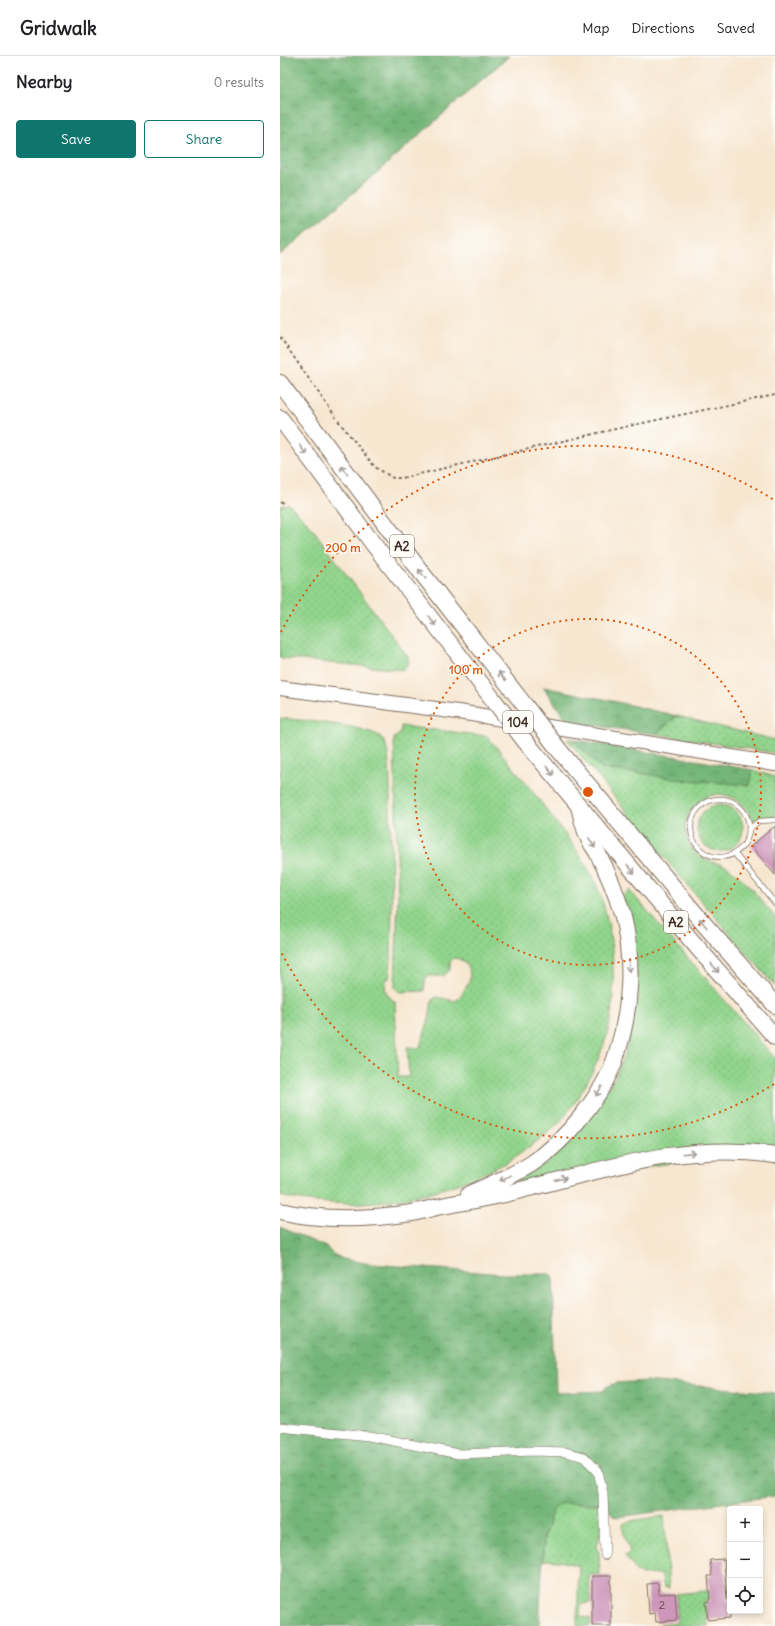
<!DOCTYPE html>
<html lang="en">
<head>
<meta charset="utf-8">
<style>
  :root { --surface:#fff; --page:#f2f2f2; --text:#202124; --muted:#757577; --line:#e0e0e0; --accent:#0f766e }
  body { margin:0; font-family:Delius,sans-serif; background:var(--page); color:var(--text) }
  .controls { position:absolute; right:12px; bottom:12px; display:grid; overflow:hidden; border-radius:4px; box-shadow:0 2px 6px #0003 }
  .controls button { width:36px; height:36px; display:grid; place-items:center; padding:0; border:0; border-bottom:1px solid var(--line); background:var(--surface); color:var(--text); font:20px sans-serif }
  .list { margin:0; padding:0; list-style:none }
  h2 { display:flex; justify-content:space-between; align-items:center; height:52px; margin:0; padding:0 16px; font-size:17px }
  h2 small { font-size:13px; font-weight:400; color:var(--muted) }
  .actions { display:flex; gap:8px; padding:12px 16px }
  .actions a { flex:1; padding:9px 0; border:1px solid var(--accent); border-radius:4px; text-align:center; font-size:14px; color:var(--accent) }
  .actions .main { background:var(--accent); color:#fff }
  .icon { flex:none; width:22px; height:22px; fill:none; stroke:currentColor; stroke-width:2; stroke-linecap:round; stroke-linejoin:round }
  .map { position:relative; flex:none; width:495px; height:1570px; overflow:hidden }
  header { display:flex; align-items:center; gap:24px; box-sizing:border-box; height:56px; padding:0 20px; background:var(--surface); border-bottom:1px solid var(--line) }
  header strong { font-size:19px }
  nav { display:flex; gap:22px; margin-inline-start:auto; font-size:14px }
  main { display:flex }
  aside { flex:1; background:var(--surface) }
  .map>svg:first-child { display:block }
  .grass { fill:url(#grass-dots); stroke:#667f55 }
  .forest { fill:url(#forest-crowns); stroke:#58704b }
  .building { fill:#ce96bb }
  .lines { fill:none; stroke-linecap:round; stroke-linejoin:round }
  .service-casing { stroke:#7d6c5d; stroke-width:6 }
  .minor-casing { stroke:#7d6c5d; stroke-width:10 }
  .primary-casing { stroke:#7d6c5d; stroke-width:16 }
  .motorway-casing { stroke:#7d6c5d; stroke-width:18 }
  .path { stroke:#7d6c5d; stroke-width:2; stroke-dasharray:3 3; stroke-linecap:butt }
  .service { stroke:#fff; stroke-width:4.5 }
  .minor { stroke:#fff; stroke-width:9 }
  .primary { stroke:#fff; stroke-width:14 }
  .motorway { stroke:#fff; stroke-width:16 }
  .motorway-bridge-casing { stroke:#7d6c5d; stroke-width:18; stroke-linecap:butt }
  .motorway-bridge { stroke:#fff; stroke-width:16 }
  .oneway { stroke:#a79f9a }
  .ring { fill:none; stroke:#df570d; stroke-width:2; stroke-dasharray:2 4 }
  .labels { text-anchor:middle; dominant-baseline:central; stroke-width:3; stroke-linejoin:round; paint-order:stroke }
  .number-label { font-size:12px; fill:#604545 }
  .shield { fill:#fdfcf7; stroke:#75695f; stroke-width:1 }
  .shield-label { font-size:13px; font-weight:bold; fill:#3b2a1e }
  .centre { fill:#df570d; stroke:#fdfcf7; stroke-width:2 }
  .ring-label { font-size:12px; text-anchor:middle; font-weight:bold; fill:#df570d; stroke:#fdfcf7; stroke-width:3; stroke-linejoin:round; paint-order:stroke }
</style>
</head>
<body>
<header>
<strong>Gridwalk</strong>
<nav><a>Map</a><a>Directions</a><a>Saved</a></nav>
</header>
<main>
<aside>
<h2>Nearby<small>0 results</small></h2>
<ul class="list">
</ul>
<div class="actions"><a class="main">Save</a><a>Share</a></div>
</aside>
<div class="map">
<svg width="495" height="1570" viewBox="0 0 495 1570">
  <defs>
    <pattern id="grass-dots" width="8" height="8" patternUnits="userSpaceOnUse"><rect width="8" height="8" fill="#91d48c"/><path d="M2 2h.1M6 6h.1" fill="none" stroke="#7eb678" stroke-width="1.8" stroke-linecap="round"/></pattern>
    <pattern id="forest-crowns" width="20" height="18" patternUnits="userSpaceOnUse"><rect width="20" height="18" fill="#74b678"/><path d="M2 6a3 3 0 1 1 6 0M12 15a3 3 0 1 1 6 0" fill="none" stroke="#609462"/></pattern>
  </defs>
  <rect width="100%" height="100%" fill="#fdfcf7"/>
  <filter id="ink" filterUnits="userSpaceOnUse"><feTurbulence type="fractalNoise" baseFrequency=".025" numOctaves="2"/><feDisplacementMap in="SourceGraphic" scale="8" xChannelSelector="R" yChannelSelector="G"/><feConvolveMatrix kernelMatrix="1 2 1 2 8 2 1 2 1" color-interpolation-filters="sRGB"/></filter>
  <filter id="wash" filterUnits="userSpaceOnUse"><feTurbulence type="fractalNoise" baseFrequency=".012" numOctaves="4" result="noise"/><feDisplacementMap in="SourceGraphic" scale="16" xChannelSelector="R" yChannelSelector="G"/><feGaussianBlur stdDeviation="0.9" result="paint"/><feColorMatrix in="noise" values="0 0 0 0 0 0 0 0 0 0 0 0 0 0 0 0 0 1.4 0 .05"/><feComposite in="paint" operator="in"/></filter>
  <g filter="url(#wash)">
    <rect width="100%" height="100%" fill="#f7e7d1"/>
    <!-- grass -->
    <g class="grass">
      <polygon points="9,448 29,468 128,601 128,608 123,614 0,602 0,450"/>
      <polygon points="397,660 495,684 495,697 376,678"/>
      <path d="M0 662C19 664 93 670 103 683 111 693 110 737 110 751 112 808 113 864 110 921L106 924C104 935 106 939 115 946L118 1021H129L127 991 137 992 140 991 149 963 152 944 156 941 175 945C181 941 190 927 190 920 190 911 182 902 174 902L170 906V914L163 920H146L144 935 120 936 115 932 118 838 114 682 120 678 121 670 207 680C230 707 252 734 272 761 295 791 317 820 326 858 335 892 336 945 327 979 319 1005 302 1040 284 1061 276 1071 264 1080 253 1088 246 1093 238 1100 229 1105 163 1142 75 1158 0 1140Z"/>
      <path d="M287 683H292L322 713 470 729 473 714 495 721V761L480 762 473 765C468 754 462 745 451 741 432 732 410 747 406 766 403 781 411 797 426 804 432 807 440 807 446 810 451 813 456 818 461 822 473 833 484 848 495 861V930L397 817Z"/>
      <circle cx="440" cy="772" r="23"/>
      <polygon points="349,834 495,1002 495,1094 238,1127 239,1123 261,1111 278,1097 335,1022 346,994 355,953 357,933 342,841"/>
      <polygon points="286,1447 320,1448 322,1470 317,1490 319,1497 320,1518 309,1519 310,1547 301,1548 300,1561 310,1562 310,1570 297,1570 299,1510 280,1505 263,1504 264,1481 273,1453 279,1448"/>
      <polygon points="384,1460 389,1532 384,1531 381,1518 362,1519 357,1516 345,1500 350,1496 343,1475 343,1468 350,1465"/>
      <polygon points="425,1535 441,1537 442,1541 425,1543 428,1570 380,1570 380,1568 398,1566 396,1538"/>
    </g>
    <!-- forest -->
    <g class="forest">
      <polygon points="0,0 229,0 93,120 0,199"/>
      <polygon points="263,631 333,645 397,660 376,678 288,666"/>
      <polygon points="292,683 473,714 470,729 403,724 358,717 322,713"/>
      <path d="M0 1171 46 1191 53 1198 63 1203 91 1208 225 1218H270L273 1221 276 1337 323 1335 326 1331 337 1327 366 1325 495 1337V1440L338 1461 333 1460C328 1454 327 1446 323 1439L317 1441 320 1448 286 1447 279 1448 273 1453 264 1481 259 1570H0Z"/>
    </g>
    <g id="blocks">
      <!-- building -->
      <g class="building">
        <polygon points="495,770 495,819 471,790"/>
        <polygon points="444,1503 447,1544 450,1544 450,1562 428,1564 426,1546 430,1545 428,1520 432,1520 430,1504"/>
        <rect x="312" y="1520" width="19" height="50"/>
        <polygon points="378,1527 379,1538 395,1537 397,1564 376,1566 375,1557 369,1558 367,1528"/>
      </g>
    </g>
  </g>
  <g filter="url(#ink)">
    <use href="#blocks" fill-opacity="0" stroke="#7d6c5d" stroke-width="1"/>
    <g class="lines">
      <!-- service casing -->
      <g class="service-casing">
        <g id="service">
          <circle cx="440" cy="772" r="29"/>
          <polyline points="469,773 479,765 495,764"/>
          <polyline points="454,797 495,847"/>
        </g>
      </g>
      <!-- minor casing -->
      <g class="minor-casing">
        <polyline id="minor" points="0,1371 89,1380 179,1398 253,1395 285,1396 304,1401 318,1415 323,1437 325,1499"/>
      </g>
      <!-- primary casing -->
      <g class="primary-casing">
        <polyline id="primary" points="0,632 185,657 495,708"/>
      </g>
      <!-- motorway casing -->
      <g class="motorway-casing">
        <g id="motorway">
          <polyline points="0,327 141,516 246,651"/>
          <polyline points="0,362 94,489 212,642"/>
          <polyline points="245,685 411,884 495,981"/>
          <polyline points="279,694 424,868 495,949"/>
          <path d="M189 1138C210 1129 232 1120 251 1108 285 1086 326 1036 337 997 351 953 354 902 342 857 336 837 328 817 318 798 316 793 311 788 309 783 304 773 302 761 299 751"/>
          <path d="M0 1155C41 1165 91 1163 132 1157 142 1155 152 1152 162 1150 180 1146 198 1144 216 1140 308 1119 399 1084 495 1099"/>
        </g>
      </g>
      <!-- path -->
      <g class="path">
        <polyline points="0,281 56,362 95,411 113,422 122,422 344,371 495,339"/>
        <polyline points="0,447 3,446"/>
      </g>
      <!-- service -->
      <use href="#service" class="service"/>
      <!-- minor -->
      <use href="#minor" class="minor"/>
      <!-- primary -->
      <use href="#primary" class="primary"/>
      <!-- motorway -->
      <use href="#motorway" class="motorway"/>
      <!-- motorway-bridge casing -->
      <g class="motorway-bridge-casing">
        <g id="motorway-bridge">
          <polyline points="212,642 245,685"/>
          <polyline points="246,651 279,694"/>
        </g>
      </g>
      <!-- motorway-bridge -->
      <use href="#motorway-bridge" class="motorway-bridge"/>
    </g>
    <!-- one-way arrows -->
    <defs><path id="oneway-shaft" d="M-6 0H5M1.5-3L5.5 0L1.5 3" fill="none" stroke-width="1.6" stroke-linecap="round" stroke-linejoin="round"/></defs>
    <g class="oneway">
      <use href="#oneway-shaft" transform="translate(23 394) rotate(54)"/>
      <use href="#oneway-shaft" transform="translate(64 414) rotate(-127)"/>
      <use href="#oneway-shaft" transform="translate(142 518) rotate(-127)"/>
      <use href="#oneway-shaft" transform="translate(152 565) rotate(52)"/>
      <use href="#oneway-shaft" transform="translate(222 620) rotate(-128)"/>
      <use href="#oneway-shaft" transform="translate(270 715) rotate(51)"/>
      <use href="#oneway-shaft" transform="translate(312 787) rotate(58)"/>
      <use href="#oneway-shaft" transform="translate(351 813) rotate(50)"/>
      <use href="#oneway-shaft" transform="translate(423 867) rotate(-130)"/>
      <use href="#oneway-shaft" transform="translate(349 910) rotate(87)"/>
      <use href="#oneway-shaft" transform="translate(435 912) rotate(49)"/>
      <use href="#oneway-shaft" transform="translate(319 1035) rotate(122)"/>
      <use href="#oneway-shaft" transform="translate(409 1097) rotate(-6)"/>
      <use href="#oneway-shaft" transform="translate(225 1122) rotate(152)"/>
      <use href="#oneway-shaft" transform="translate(281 1123) rotate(-15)"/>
    </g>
  </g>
  <!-- distance rings -->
  <g class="ring">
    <circle cx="308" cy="736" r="173"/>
    <path d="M494 1028A346 346 0 0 1 1 896M1 576A346 346 0 0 1 494 444"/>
  </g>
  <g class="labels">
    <!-- number labels -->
    <g class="number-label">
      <text x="382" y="1548">2</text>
    </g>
    <!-- shield labels -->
    <g class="shield">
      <rect x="110" y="479" width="24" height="22" rx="3"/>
      <rect x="223" y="655" width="30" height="22" rx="3"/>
      <rect x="384" y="855" width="24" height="22" rx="3"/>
    </g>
    <g class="shield-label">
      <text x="122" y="490">A2</text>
      <text x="238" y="666">104</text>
      <text x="396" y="866">A2</text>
    </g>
  </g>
  <circle cx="308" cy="736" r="6" class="centre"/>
  <g class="ring-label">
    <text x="63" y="496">200 m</text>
    <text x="186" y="618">100 m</text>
  </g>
</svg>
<div class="controls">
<button>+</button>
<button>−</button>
<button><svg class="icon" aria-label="locate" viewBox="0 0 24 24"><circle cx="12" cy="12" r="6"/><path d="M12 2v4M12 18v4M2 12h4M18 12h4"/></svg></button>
</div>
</div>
</main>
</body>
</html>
